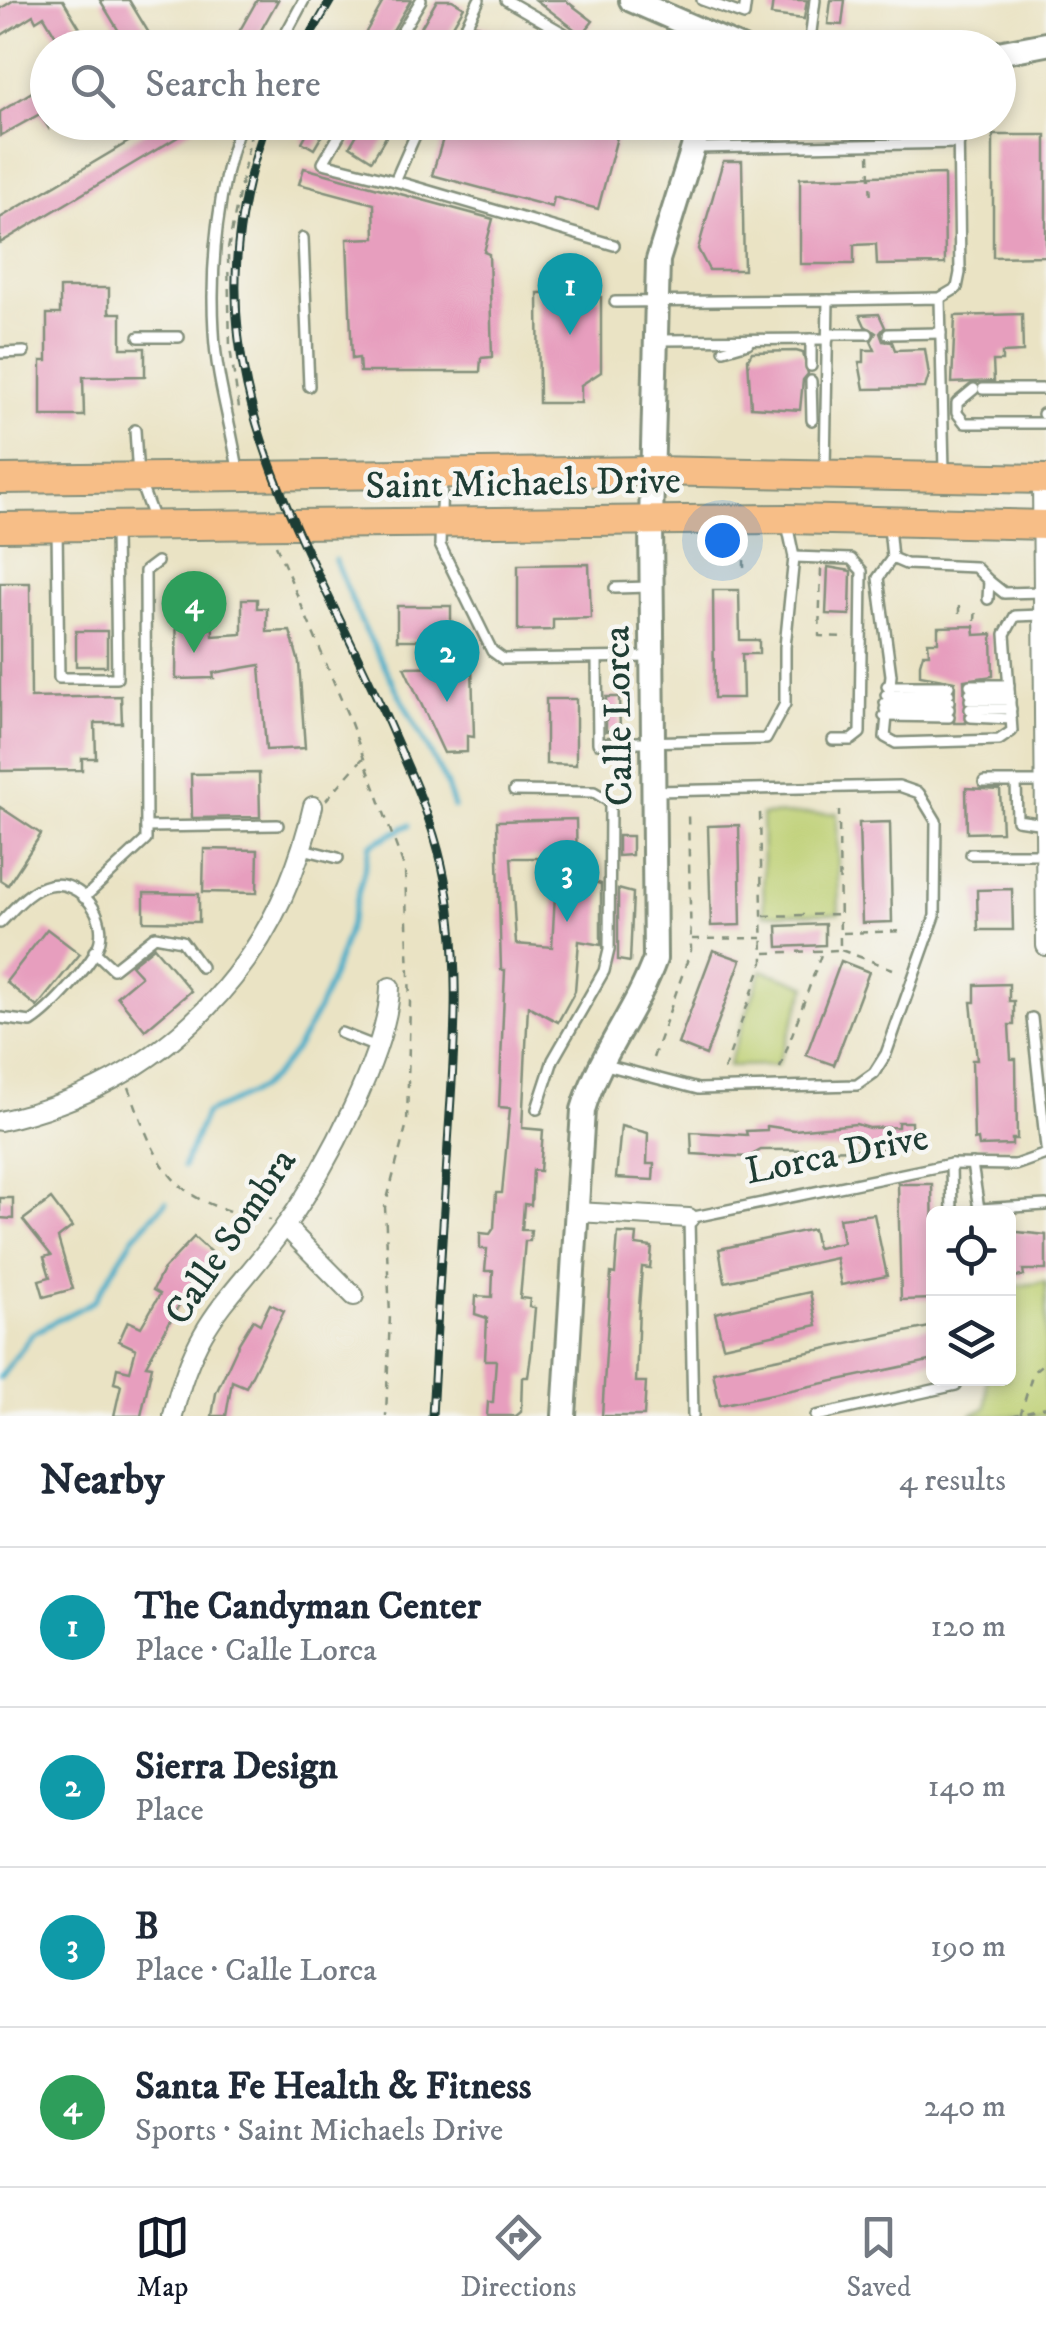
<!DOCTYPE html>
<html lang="en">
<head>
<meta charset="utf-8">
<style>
  :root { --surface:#fff; --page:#f6f6f7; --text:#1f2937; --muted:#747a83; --line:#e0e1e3; --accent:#111827 }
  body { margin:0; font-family:"IM FELL DW Pica",serif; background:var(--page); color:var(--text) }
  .controls { position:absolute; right:30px; bottom:30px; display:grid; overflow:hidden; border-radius:15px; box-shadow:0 5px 15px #0003 }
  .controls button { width:90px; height:90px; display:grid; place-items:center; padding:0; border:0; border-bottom:2px solid var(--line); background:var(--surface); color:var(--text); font:50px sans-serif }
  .you { position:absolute; left:722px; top:540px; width:35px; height:35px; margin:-25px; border:8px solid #fff; border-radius:50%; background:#1a73e8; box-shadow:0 0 0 15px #1a73e833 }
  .badge { display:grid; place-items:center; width:65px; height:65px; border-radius:50%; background:var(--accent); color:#fff; font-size:32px; font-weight:700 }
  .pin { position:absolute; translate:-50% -82px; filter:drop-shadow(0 2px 5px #0008) }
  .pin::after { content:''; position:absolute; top:52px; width:35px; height:30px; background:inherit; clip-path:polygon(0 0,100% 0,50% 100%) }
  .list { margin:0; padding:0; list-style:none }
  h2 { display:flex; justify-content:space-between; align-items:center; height:130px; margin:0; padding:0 40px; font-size:42px }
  h2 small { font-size:32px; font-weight:400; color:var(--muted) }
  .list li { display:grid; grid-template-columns:65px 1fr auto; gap:30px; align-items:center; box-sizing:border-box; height:160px; padding:0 40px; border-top:2px solid var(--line) }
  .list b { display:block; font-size:38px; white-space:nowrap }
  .list p { margin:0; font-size:32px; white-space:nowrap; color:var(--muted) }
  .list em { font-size:32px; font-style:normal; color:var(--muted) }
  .icon { flex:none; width:55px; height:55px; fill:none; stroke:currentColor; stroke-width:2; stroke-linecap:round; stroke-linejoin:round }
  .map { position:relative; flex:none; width:1046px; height:1416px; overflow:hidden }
  .search { position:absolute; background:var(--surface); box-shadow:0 5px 15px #0003; left:30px; right:30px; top:30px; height:110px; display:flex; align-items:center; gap:25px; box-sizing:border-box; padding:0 35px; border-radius:55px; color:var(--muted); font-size:38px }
  .sheet { height:770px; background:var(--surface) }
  nav { display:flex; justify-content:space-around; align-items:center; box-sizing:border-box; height:140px; border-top:2px solid var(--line); background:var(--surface); font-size:28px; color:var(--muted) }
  nav a { display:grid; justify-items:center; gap:5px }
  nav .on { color:var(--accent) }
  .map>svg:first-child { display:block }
  .green { fill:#bdcf72; stroke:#6e8653; stroke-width:2.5 }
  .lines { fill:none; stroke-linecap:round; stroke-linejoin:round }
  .stream { stroke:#48adc8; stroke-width:5 }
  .building { fill:#e79ebe; fill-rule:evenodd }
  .service-casing { stroke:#84907c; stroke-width:14 }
  .minor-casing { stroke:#84907c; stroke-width:22 }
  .tertiary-casing { stroke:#84907c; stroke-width:28 }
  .primary-casing { stroke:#84907c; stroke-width:32 }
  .path { stroke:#84907c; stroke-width:2.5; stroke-dasharray:8 8; stroke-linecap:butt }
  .service { stroke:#fff; stroke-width:9 }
  .minor { stroke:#fff; stroke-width:18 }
  .tertiary { stroke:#fff; stroke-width:22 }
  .primary { stroke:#f7be87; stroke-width:28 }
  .rail-casing { stroke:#1f3d34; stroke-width:9 }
  .rail { stroke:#f6f6f2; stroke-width:5; stroke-dasharray:15; stroke-linecap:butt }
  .labels { text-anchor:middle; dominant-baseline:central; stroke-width:9; stroke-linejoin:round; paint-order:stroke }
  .street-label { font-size:38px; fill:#1f3d34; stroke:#f6f6f2 }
</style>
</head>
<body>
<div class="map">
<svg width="1046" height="1416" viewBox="0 0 1046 1416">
  <rect width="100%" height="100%" fill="#f6f6f2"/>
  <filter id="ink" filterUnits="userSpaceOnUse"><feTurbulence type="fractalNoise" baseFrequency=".01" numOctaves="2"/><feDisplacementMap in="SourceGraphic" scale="20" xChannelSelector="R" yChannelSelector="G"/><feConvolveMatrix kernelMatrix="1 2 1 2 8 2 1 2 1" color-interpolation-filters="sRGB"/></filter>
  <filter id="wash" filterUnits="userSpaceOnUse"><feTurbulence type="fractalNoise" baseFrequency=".0048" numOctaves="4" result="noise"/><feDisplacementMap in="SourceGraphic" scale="40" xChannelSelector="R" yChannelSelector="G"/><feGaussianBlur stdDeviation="2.25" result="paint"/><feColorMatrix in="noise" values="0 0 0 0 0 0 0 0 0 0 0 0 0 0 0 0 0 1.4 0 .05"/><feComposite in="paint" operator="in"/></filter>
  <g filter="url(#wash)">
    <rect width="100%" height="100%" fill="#eae3c4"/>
    <!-- green -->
    <g class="green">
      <polygon points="837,813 839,913 764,914 762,815"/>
      <polygon points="762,970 807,986 777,1065 728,1066"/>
      <polygon points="1046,1282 1046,1416 969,1416 986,1408 987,1379 1008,1378 1009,1287"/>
    </g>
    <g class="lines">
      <!-- stream -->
      <g class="stream">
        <polyline points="335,560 360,620 446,783 454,807"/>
        <path d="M183 1167 205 1114C223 1105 245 1098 261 1087 322 1041 354 917 370 845L409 825"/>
        <polyline points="0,1378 33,1333 94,1301 134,1237 166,1202"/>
      </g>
    </g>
    <g id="blocks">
      <!-- building -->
      <g class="building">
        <polygon points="14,0 63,0 92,48 63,48 44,16 36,21 33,15 0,36 0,9"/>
        <polygon points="100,0 129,0 158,48 129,48"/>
        <polygon points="257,0 278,0 251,48 230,48"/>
        <polygon points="384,0 411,0 386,42 379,38 374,48 357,48"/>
        <polygon points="437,0 452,0 464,7 440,48 409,48"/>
        <polygon points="536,0 565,0 593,21 582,35"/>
        <polygon points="773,0 807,0 804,19 771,15"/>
        <polygon points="831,0 845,0 842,25 828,24"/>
        <polygon points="476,25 549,43 548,48 470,48"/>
        <polygon points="48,82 48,127 40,114 0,136 0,112"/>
        <polygon points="162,122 203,122 0,243 0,218"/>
        <polygon points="313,122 330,122 314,149 302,142"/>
        <polygon points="364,122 395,122 372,160 350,146"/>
        <polygon points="448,122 621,122 598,209 554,197 552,207 432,175"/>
        <polygon points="993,135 1046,135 1046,256 993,257"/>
        <polygon points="723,161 742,161 744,270 709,270 698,249"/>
        <polygon points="304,168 493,219 484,252 489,254 492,357 481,358 480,372 360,372 359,358 352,359 347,239 375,238 374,204 299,184"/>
        <polygon points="944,174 945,264 877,265 876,244 854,245 854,264 800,264 800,178"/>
        <polygon points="60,288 109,288 109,313 121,313 121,348 145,348 145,376 83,377 84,416 41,416 41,361 47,361 47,314 60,314"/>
        <polygon points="571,292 572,297 601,297 601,372 581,385 581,403 539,403 538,293"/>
        <polygon points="879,314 885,327 880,333 883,341 892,342 895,350 925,349 929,375 925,388 864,389 859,362 864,362 864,350 875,350 871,341 876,333 865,326 860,315"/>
        <polygon points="1022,314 1023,352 1002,353 1002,361 993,361 994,381 952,383 955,316"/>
        <polygon points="796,351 803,353 808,374 803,380 800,410 751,407 748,359 752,352"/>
        <polygon points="589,564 591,618 553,619 553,630 518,631 518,565"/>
        <polygon points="828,567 851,571 850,615 826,614"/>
        <polygon points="211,582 213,636 242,634 242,599 257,599 257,608 267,608 267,632 290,631 299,663 305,748 266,750 260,665 213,673 214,678 176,679 177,583"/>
        <polygon points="0,583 30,583 31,698 121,696 122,723 95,723 96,758 82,758 82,770 0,771"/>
        <polygon points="713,590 739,590 740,640 759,640 759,654 742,654 743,698 714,698"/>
        <rect x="397" y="606" width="54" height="34"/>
        <polygon points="974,626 975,635 992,634 993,676 964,680 966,723 954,723 955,681 920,675 920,664 923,654 929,654 928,642 938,642 938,627"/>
        <rect x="76" y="631" width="31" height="35"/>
        <polygon points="472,666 474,737 467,736 467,752 444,753 404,667"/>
        <polygon points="606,697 619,697 620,730 606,731"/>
        <polygon points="546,699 576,699 576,765 546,764"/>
        <polygon points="259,773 260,817 192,818 191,774"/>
        <polygon points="966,788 1000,790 1002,832 967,833"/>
        <polygon points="0,807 41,834 8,885 0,880"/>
        <path d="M576 819 577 868H585L584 879 601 884V945L579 941 575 991 558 1022 528 1006 522 1128 543 1130 540 1171 533 1170 531 1205 524 1204 522 1230H531L530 1241H525L520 1298 530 1299 529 1307 535 1308 531 1355 528 1377H522L521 1412 516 1416H487L488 1402H493L496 1360H485L487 1318 475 1314 476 1296 492 1297 493 1271H485L487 1249H480V1233L490 1234 494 1228 496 1193H502L510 1108 499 1107 505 970H501L497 821ZM511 858H557L552 947 516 944Z"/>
        <polygon points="890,822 892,922 862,923 859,823"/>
        <polygon points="739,825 741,925 711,926 708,826"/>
        <polygon points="618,836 632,836 632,855 618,856"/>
        <polygon points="204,849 258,850 257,893 203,892"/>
        <polygon points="618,889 633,893 630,962 618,960"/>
        <polygon points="1012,889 1013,930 978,930 977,890"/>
        <polygon points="144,893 199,894 199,922 144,921"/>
        <polygon points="825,924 825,945 778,947 777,926"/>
        <polygon points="47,929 80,954 37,1007 6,982"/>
        <polygon points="154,947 191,991 145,1030 117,996 141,976 131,965"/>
        <polygon points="713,950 741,960 706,1055 678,1044"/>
        <polygon points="841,961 869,972 834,1065 806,1055"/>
        <polygon points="1009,984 1009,1001 1014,1001 1014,1025 1009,1025 1011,1059 1016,1059 1017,1139 1012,1139 1012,1145 979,1146 978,1139 974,1140 972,1060 977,1060 971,1002 975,1002 975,985"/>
        <polygon points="898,1122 911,1122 912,1145 899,1145 899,1149 761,1150 748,1157 692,1154 691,1132 747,1135 746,1131 767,1130 767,1126 794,1130 856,1124 869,1128 898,1127"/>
        <polygon points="621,1126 648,1133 647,1164 654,1164 653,1180 616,1178"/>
        <polygon points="898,1184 932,1184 934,1299 901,1300"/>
        <polygon points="0,1198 13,1198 13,1219 0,1218"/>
        <polygon points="51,1199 72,1227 58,1238 73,1289 44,1297 39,1280 50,1277 44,1257 51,1255 23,1220"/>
        <polygon points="874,1214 887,1276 841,1285 836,1258 725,1282 719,1249 813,1229 817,1248 843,1243 839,1218"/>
        <polygon points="1008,1231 1046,1235 1046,1270 1023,1270 1024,1276 1008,1277"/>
        <polygon points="618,1233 637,1234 636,1245 652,1247 650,1268 642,1267 639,1308 636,1382 646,1382 644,1416 602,1416 611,1273 615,1274"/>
        <polygon points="194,1237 216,1257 190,1285 146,1365 152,1366 141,1416 114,1416 121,1385 114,1383 117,1368 130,1371 136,1349 119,1341 128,1321 141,1327 160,1294 153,1290 163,1270"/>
        <polygon points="810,1292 817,1325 723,1346 715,1313"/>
        <polygon points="270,1304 284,1311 246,1387 232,1381 226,1416 212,1416 216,1393 239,1343 253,1320 260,1324"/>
        <polygon points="934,1326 934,1360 720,1405 713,1372"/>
      </g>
    </g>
  </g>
  <g filter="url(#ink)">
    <use href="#blocks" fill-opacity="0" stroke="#84907c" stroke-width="2.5"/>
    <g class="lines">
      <!-- service casing -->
      <g class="service-casing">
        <g id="service">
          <polyline points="506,0 586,46 597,39"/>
          <polyline points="702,0 744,15 746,0"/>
          <polyline points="278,48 304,0"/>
          <polyline points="392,48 421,0"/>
          <polyline points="455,48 479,0"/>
          <polyline points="809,48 815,0"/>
          <polyline points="347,122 323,163 395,181"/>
          <polyline points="421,122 395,181 614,245"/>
          <polyline points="696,148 959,143"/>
          <polyline points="303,238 309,386"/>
          <polyline points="940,298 957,288 960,273 958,122"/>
          <polyline points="828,300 940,298 944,471"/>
          <polyline points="615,302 828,300 825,469"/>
          <polyline points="828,334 868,334"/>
          <polyline points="888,334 941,333"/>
          <polyline points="139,337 179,337"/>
          <polyline points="811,339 811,366"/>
          <polyline points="658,340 828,339"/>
          <polyline points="724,350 748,343"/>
          <polyline points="0,353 24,352"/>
          <polyline points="811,381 812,420"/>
          <polyline points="974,389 957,403 957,413 965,423 1043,423"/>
          <polyline points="983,389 1044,389"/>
          <polyline points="1043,414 1046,414"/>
          <polyline points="135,430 138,477 155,523"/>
          <path d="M238 470C231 424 216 378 214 331 210 264 218 186 241 122"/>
          <polyline points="442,477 440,545 492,651 503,659 653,657"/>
          <polyline points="889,527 892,558 878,578 891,675 885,737 896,743 999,740 1012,731 1005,634 1015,616 1041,615"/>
          <polyline points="57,529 59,678 117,678 115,531"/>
          <polyline points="794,557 851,559 862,571 860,733 851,740 833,740"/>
          <polyline points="892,558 906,564 975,567 989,581 988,599"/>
          <polyline points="989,581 1004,593 1041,592"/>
          <polyline points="615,588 649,587"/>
          <polyline points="597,660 598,743 766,739 785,704 785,647 794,557 787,524"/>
          <polyline points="970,685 1009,685"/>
          <polyline points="887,686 949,686"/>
          <polyline points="970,693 1009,692"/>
          <polyline points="886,695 949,694"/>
          <polyline points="970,700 1010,700"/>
          <polyline points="885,703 949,701"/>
          <polyline points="885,709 949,709"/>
          <polyline points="970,709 1011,709"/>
          <polyline points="884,716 949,717"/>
          <polyline points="971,717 1011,719"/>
          <polyline points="984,782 1043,782"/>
          <polyline points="1016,782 1017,820 1044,824"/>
          <polyline points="514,791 594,792 610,802 609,950 604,971 553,1060 537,1109"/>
          <polyline points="146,827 278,825"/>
          <polyline points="303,849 338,858"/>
          <polyline points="971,854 1045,854"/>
          <polyline points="84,898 146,840 145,571 157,562"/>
          <path d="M0 923C13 910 29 889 49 885 81 879 110 918 98 947 88 969 50 1010 31 1022L0 1018"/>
          <polyline points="94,951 113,969 155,936 182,941 201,967"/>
          <polyline points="1032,1018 1046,1148"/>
          <polyline points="341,1033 379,1048"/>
          <polyline points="602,1064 698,1089 857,1085 874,1073 886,1054 935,916 936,821 919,793 899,786 656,791"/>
          <polyline points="951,1164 1015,1165 1046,1154"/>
          <polyline points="972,1164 979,1209 1046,1205"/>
          <polyline points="693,1416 689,1218 951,1164 952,1214"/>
          <polyline points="816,1416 956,1385 955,1378"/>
        </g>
      </g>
      <!-- minor casing -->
      <g class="minor-casing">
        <g id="minor">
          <polyline points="1042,479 1046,946"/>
          <path d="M0 1121C163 1085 277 968 313 806"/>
          <polyline points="576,1212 689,1218"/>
          <polyline points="285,1226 354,1296"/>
          <path d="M173 1416C196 1315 234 1299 288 1222 325 1171 389 1048 390 987"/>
        </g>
      </g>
      <!-- tertiary casing -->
      <g class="tertiary-casing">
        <g id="tertiary">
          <polyline points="631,0 741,48"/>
          <polyline points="998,53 1046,44"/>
          <path d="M564 1416 583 1110C599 1055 636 1012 655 959L651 521 658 260 701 122"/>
        </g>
      </g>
      <!-- primary casing -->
      <g class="primary-casing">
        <g id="primary">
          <polyline points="0,479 652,471 1046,479"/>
          <polyline points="0,527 787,519 1046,525"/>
        </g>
      </g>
      <!-- path -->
      <g class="path">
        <polyline points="869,155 871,203"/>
        <polyline points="228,249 252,129"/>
        <polyline points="228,256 230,348 239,408"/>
        <polyline points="276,545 349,718 405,870 410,1002 407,1123 385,1207 390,1315 386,1416"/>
        <polyline points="744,560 744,572"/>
        <polyline points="821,569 819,636 848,637"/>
        <polyline points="959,606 959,621"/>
        <polyline points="975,621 976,606"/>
        <polyline points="326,800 364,757"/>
        <polyline points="764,916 841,914"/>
        <polyline points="843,933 907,931"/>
        <polyline points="692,939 762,938"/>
        <polyline points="841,950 893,969"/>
        <polyline points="765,953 840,950 839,811"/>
        <polyline points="653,1058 691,950 688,813"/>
        <polyline points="780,1068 822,952"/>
        <polyline points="724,1070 763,962 760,812"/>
        <path d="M129 1087C160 1175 173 1204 271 1220"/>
        <polyline points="1011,1416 1046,1407"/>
        <polyline points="1020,1416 1033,1372 1046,1361"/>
      </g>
      <!-- service -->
      <use href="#service" class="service"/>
      <!-- minor -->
      <use href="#minor" class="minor"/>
      <!-- tertiary -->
      <use href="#tertiary" class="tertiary"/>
      <!-- primary -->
      <use href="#primary" class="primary"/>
      <!-- rail casing -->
      <g class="rail-casing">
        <g id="rail">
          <polyline points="303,48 331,0"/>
          <path d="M267 122C179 363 296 515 389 724 409 770 431 816 442 865 463 958 454 1050 448 1144 442 1235 437 1325 432 1416"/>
        </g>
      </g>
      <!-- rail -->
      <use href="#rail" class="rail"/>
    </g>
  </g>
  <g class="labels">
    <!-- street labels -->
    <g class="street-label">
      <text transform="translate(523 484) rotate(-1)">Saint Michaels Drive</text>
      <text transform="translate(619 716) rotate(-91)">Calle Lorca</text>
      <text transform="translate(837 1155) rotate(-11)">Lorca Drive</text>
      <text transform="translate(231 1237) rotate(-56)">Calle Sombra</text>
    </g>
  </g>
</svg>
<div class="controls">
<button><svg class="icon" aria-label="locate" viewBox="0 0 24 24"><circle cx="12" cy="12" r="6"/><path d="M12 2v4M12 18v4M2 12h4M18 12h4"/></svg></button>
<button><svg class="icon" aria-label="layers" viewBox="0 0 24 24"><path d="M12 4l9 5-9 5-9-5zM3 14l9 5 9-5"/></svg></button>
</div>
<div class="you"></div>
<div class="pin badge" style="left:570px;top:335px;background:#0f9aa8">1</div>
<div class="pin badge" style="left:447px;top:702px;background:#0f9aa8">2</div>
<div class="pin badge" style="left:567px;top:922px;background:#0f9aa8">3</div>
<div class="pin badge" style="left:194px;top:653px;background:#2e9e5b">4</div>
<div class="search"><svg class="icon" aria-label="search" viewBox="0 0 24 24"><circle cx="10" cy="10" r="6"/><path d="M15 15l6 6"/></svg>Search here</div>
</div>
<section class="sheet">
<h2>Nearby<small>4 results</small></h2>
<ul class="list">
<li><span class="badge" style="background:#0f9aa8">1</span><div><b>The Candyman Center</b><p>Place · Calle Lorca</p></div><em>120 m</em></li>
<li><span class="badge" style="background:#0f9aa8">2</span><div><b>Sierra Design</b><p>Place</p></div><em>140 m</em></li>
<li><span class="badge" style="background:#0f9aa8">3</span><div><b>B</b><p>Place · Calle Lorca</p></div><em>190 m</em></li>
<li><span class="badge" style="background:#2e9e5b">4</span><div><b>Santa Fe Health &amp; Fitness</b><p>Sports · Saint Michaels Drive</p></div><em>240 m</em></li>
</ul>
</section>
<nav>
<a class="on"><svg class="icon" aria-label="map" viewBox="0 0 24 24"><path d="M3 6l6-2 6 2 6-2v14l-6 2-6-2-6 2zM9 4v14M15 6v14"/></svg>Map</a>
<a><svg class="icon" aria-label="directions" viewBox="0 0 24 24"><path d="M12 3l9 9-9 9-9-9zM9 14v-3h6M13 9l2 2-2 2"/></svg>Directions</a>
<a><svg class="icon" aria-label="saved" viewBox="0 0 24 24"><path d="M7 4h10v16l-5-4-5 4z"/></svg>Saved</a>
</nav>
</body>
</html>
